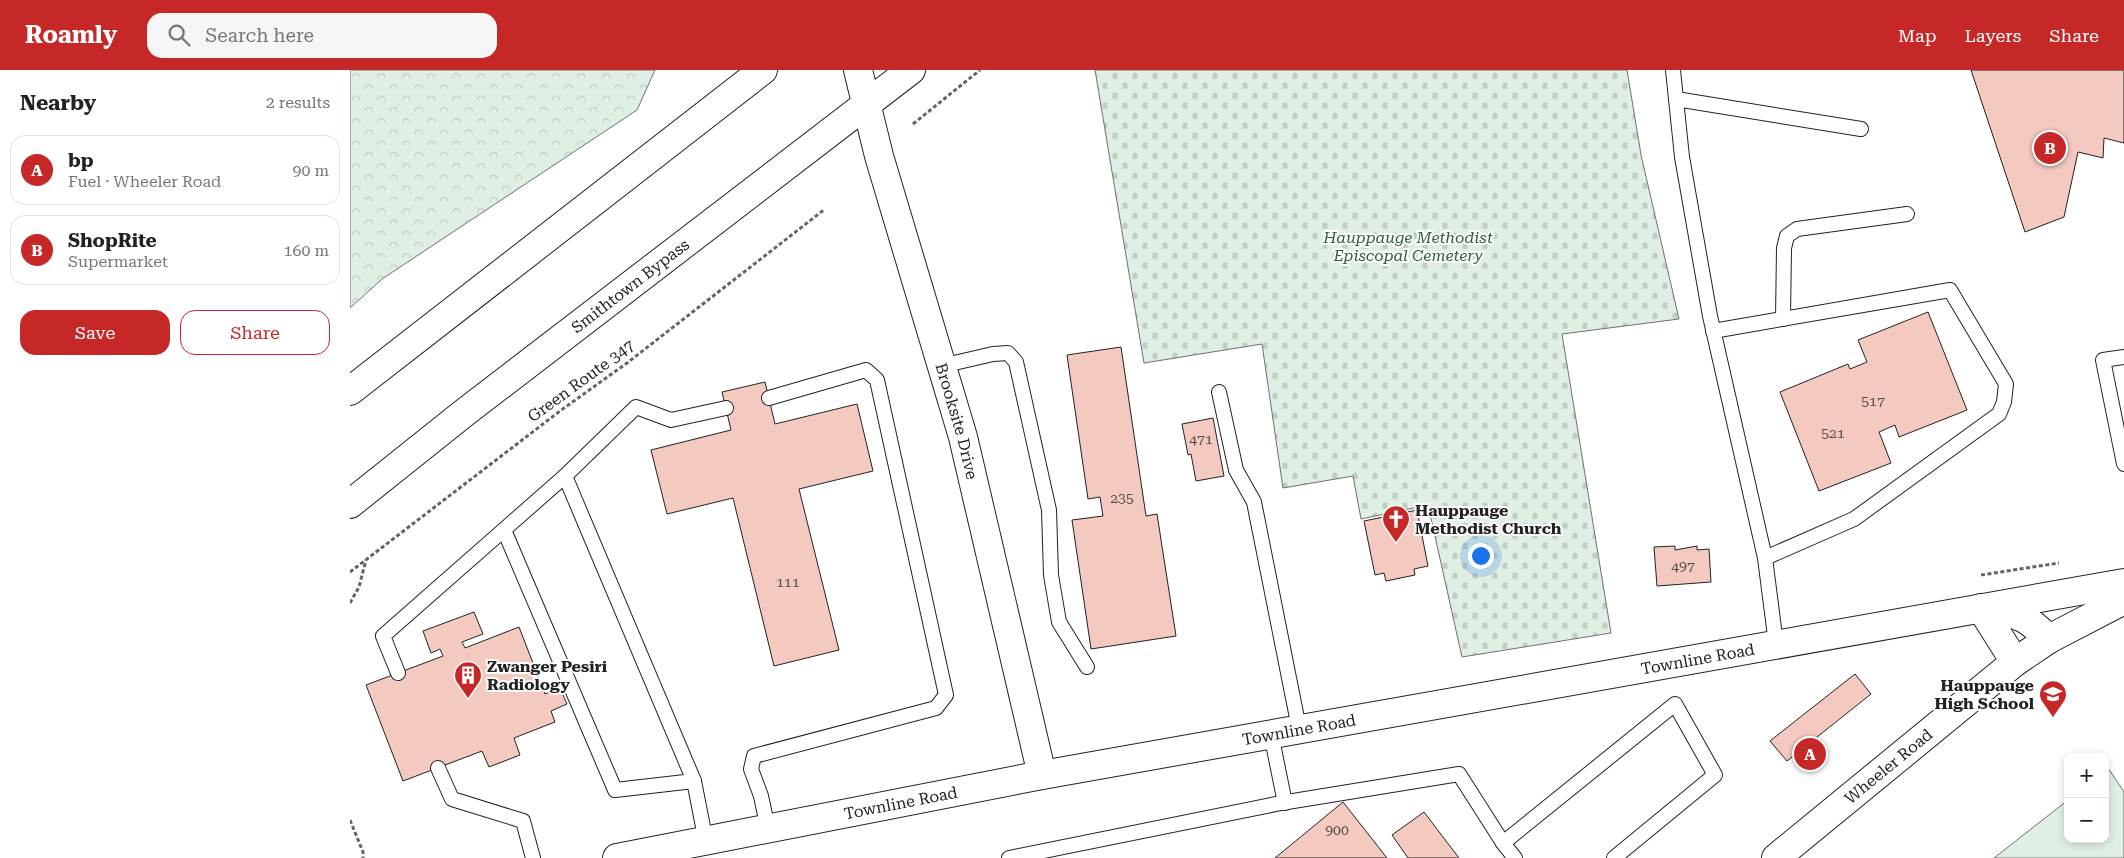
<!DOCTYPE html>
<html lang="en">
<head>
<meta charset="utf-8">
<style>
  :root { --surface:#fff; --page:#f6f6f6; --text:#222; --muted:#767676; --line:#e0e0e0; --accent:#c62828 }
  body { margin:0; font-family:"Roboto Serif",serif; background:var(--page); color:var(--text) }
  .controls { position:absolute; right:15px; bottom:15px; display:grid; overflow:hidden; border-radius:10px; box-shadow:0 2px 8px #0003 }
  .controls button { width:45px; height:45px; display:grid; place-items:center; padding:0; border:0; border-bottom:1px solid var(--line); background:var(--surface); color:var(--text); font:25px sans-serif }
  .you { position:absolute; left:1130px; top:485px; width:18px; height:18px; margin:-12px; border:4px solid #fff; border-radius:50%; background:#1a73e8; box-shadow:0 0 0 8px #1a73e833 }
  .badge { display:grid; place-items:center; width:32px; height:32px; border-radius:50%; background:var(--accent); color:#fff; font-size:16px; font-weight:700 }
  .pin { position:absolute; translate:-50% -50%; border:2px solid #fff; box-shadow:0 1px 5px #0006 }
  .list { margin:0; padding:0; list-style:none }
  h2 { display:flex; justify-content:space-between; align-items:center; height:65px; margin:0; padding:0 20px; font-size:21px }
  h2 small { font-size:16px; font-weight:400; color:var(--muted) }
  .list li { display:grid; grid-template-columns:32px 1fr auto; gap:15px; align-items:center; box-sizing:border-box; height:70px; margin:0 10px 10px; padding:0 10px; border:1px solid var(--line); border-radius:15px }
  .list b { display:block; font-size:19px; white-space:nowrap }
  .list p { margin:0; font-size:16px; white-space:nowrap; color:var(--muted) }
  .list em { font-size:16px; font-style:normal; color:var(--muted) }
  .actions { display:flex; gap:10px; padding:15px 20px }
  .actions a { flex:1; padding:11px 0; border:1px solid var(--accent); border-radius:15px; text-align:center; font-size:18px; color:var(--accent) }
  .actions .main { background:var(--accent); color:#fff }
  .icon { flex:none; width:28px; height:28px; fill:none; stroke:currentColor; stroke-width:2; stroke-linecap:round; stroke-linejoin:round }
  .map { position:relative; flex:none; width:1774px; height:788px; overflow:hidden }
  header { display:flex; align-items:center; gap:30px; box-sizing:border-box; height:70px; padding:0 25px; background:var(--accent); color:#fff }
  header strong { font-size:24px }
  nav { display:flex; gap:28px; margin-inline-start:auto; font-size:18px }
  .search { width:350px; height:45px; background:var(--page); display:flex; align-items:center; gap:12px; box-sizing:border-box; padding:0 18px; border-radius:15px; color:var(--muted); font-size:19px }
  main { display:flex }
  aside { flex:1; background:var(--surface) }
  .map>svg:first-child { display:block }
  .forest { fill:url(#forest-crowns); stroke:#6f6f6f }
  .cemetery { fill:url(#cemetery-stones); stroke:#6f6f6f }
  .pitch { fill:#e0efe3; stroke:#6f6f6f }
  .building { fill:#f3c9c0; stroke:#222 }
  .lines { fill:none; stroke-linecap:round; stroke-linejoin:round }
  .service-casing { stroke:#222; stroke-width:16 }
  .tertiary-casing { stroke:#222; stroke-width:30 }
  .secondary-casing { stroke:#222; stroke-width:30 }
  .primary-casing { stroke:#222; stroke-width:30 }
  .trunk-casing { stroke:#222; stroke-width:30 }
  .path { stroke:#646464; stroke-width:3; stroke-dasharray:4 2.5; stroke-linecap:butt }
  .service { stroke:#fff; stroke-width:14 }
  .tertiary { stroke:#fff; stroke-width:28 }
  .secondary { stroke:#fff; stroke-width:28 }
  .primary { stroke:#fff; stroke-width:28 }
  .trunk { stroke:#fff; stroke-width:28 }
  .labels { text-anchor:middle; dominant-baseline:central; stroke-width:4; stroke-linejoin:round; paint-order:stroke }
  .number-label { font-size:14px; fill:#564c4a }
  .park-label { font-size:16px; font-style:italic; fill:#2f5e38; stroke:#fff }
  .street-label { font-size:16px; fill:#222; stroke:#fff }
  .poi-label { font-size:16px; font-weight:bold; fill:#222; stroke:#fff; text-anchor:start }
</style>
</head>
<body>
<header>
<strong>Roamly</strong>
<div class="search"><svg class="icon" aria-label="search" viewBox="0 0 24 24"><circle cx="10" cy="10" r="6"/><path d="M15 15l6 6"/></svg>Search here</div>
<nav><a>Map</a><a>Layers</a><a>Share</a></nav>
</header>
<main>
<aside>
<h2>Nearby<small>2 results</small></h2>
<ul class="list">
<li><span class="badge">A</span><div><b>bp</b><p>Fuel · Wheeler Road</p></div><em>90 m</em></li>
<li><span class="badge">B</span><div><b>ShopRite</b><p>Supermarket</p></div><em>160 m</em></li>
</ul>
<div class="actions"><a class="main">Save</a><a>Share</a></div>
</aside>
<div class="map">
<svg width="1774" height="788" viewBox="0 0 1774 788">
  <defs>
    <pattern id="forest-crowns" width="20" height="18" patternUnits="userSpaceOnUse" patternTransform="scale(1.25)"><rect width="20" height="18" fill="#e0efe3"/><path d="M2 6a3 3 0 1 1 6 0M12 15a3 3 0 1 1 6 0" fill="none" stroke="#c0cdc2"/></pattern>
    <pattern id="cemetery-stones" width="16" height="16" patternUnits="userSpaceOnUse" patternTransform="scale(1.25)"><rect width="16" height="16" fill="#e0efe3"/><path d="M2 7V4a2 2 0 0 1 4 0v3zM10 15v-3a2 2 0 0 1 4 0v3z" fill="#c0cdc2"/></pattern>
  </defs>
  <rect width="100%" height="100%" fill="#fff"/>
  <!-- forest -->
  <polygon class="forest" points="0,0 305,0 287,40 32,209 0,238"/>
  <!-- cemetery -->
  <polygon class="cemetery" points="745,0 1277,0 1291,85 1329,249 1212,264 1261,563 1112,587 1078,435 1011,449 1003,406 933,418 912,274 794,293"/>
  <!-- pitch -->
  <polygon class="pitch" points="1758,698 1774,722 1774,788 1644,788 1718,730 1718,769 1755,769 1755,700"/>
  <!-- building -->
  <g class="building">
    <polygon points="1621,0 1774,0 1774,73 1754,68 1753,88 1728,82 1714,147 1675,162"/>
    <polygon points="1578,242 1617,340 1549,367 1545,355 1529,362 1541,393 1469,421 1430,322 1498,294 1500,299 1517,292 1508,270"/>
    <polygon points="771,277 796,446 807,444 826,566 741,579 722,450 753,446 750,427 738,429 717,285"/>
    <polygon points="415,312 425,354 507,334 523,401 449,419 489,580 424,596 383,428 317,444 301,380 381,360 372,322"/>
    <polygon points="863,348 874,406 846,411 841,384 838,385 832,354"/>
    <polygon points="1067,440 1078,496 1064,499 1065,505 1036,511 1034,503 1025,505 1014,451"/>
    <polygon points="1325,476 1325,480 1347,476 1347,480 1359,479 1361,512 1307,516 1304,477"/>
    <polygon points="124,542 133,564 112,572 115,578 169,557 195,624 210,618 217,634 201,641 205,652 164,668 170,685 139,697 132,681 53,711 16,615 93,586 90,579 81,583 73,561"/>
    <polygon points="1505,604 1521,624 1437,691 1420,671"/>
    <polygon points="993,732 1037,788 925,788"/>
    <polygon points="1074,742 1109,788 1058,788 1042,765"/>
  </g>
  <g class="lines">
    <!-- service casing -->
    <g class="service-casing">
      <g id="service">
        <polyline points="1323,0 1332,87 1360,246 1415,488 1426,574"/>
        <polyline points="1326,29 1511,59"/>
        <polyline points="1433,249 1434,178 1437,166 1447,159 1557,144"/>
        <polyline points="1363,261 1600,220 1656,314 1654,332 1649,344 1504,449 1415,488"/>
        <polyline points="1774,287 1753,290 1774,394"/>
        <polyline points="591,296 643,284 658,283 666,292 699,440 701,505 709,552 737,597"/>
        <polyline points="869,322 886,400 904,432 949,658"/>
        <polyline points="215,406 344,711 356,772"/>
        <polyline points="154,460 265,720 344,711"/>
        <polyline points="48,603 33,566 215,406 286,337 321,350 376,338"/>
        <polyline points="921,664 935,733"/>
        <polyline points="88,698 102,729 173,751 183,788"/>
        <polyline points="418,759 411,726 401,699 404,686 586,638 596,625 527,310 516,300 419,328"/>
        <polyline points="1153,773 1165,788"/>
        <polyline points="659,788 931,733 1109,704 1153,773 1325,634 1365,705 1264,788"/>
      </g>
    </g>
    <!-- tertiary casing -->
    <g class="tertiary-casing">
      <g id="tertiary">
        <path id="s1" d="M508 0 529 86 613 367 692 705"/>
      </g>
    </g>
    <!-- secondary casing -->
    <g class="secondary-casing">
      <g id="secondary">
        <polyline points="1631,538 1665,592"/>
        <path d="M1642 540C1672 544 1678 549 1699 569"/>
        <path id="s2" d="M267 788 692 705 1774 513"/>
      </g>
    </g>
    <!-- primary casing -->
    <g class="primary-casing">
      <g id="primary">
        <path id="s3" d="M1426 788 1665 592 1699 569 1774 530"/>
      </g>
    </g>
    <!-- trunk casing -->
    <g class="trunk-casing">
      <g id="trunk">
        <polyline points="0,321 413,0"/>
        <path id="s4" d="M0 434 114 343 561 0"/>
      </g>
    </g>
    <!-- path -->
    <g class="path">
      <polyline points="563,54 630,0"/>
      <polyline points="0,502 210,341 277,293 475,139"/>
      <polyline points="1631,505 1709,493"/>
      <polyline points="0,533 9,517 16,490"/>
      <polyline points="0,750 13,782 13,788"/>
    </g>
    <!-- service -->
    <use href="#service" class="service"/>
    <!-- tertiary -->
    <use href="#tertiary" class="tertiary"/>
    <!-- secondary -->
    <use href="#secondary" class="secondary"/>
    <!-- primary -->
    <use href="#primary" class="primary"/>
    <!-- trunk -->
    <use href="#trunk" class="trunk"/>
  </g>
  <!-- icons -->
  <defs>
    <g id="church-pin" transform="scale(1.4375)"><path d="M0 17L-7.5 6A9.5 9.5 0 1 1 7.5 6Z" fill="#c62828" stroke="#fff"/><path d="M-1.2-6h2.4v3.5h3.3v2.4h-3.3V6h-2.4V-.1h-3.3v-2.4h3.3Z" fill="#fff"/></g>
    <g id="building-pin" transform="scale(1.4375)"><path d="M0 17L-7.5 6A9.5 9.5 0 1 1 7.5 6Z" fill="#c62828" stroke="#fff"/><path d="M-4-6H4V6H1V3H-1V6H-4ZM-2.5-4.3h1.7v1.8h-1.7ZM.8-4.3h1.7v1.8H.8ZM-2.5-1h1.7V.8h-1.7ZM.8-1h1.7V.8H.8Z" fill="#fff"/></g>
    <g id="school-pin" transform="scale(1.4375)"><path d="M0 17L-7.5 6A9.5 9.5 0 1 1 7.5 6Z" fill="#c62828" stroke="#fff"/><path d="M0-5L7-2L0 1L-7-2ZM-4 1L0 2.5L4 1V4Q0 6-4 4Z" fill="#fff"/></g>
  </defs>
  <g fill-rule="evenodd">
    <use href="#church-pin" x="1046" y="449"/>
    <use href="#building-pin" x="118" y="605"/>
    <use href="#school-pin" x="1703" y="624"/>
  </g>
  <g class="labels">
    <!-- number labels -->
    <g class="number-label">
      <text x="1523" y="331">517</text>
      <text x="1483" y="363">521</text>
      <text x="851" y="369">471</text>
      <text x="772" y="428">235</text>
      <text x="1333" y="496">497</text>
      <text x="438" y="512">111</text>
      <text x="987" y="760">900</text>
    </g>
    <!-- park labels -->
    <g class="park-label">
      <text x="1058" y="167">Hauppauge Methodist<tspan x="1058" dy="18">Episcopal Cemetery</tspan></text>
    </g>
    <!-- street labels -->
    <g class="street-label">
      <text stroke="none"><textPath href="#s4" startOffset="355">Smithtown Bypass</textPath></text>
      <text transform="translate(231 311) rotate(-36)">Green Route 347</text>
      <text stroke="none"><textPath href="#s1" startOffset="365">Brooksite Drive</textPath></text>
      <text stroke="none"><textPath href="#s2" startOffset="1099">Townline Road</textPath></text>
      <text stroke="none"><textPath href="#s2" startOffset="694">Townline Road</textPath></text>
      <text stroke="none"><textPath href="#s3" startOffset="145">Wheeler Road</textPath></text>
      <text stroke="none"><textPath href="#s2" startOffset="289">Townline Road</textPath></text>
    </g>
    <!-- poi labels -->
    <g class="poi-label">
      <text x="1065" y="440">Hauppauge<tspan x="1065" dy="18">Methodist Church</tspan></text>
      <text x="137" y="596">Zwanger Pesiri<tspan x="137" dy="18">Radiology</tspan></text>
      <text x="1684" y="615" text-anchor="end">Hauppauge<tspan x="1684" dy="18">High School</tspan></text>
    </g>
  </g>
</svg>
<div class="controls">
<button>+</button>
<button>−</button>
</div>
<div class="you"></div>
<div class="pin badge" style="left:1460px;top:684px">A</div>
<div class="pin badge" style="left:1700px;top:78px">B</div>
</div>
</main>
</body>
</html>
